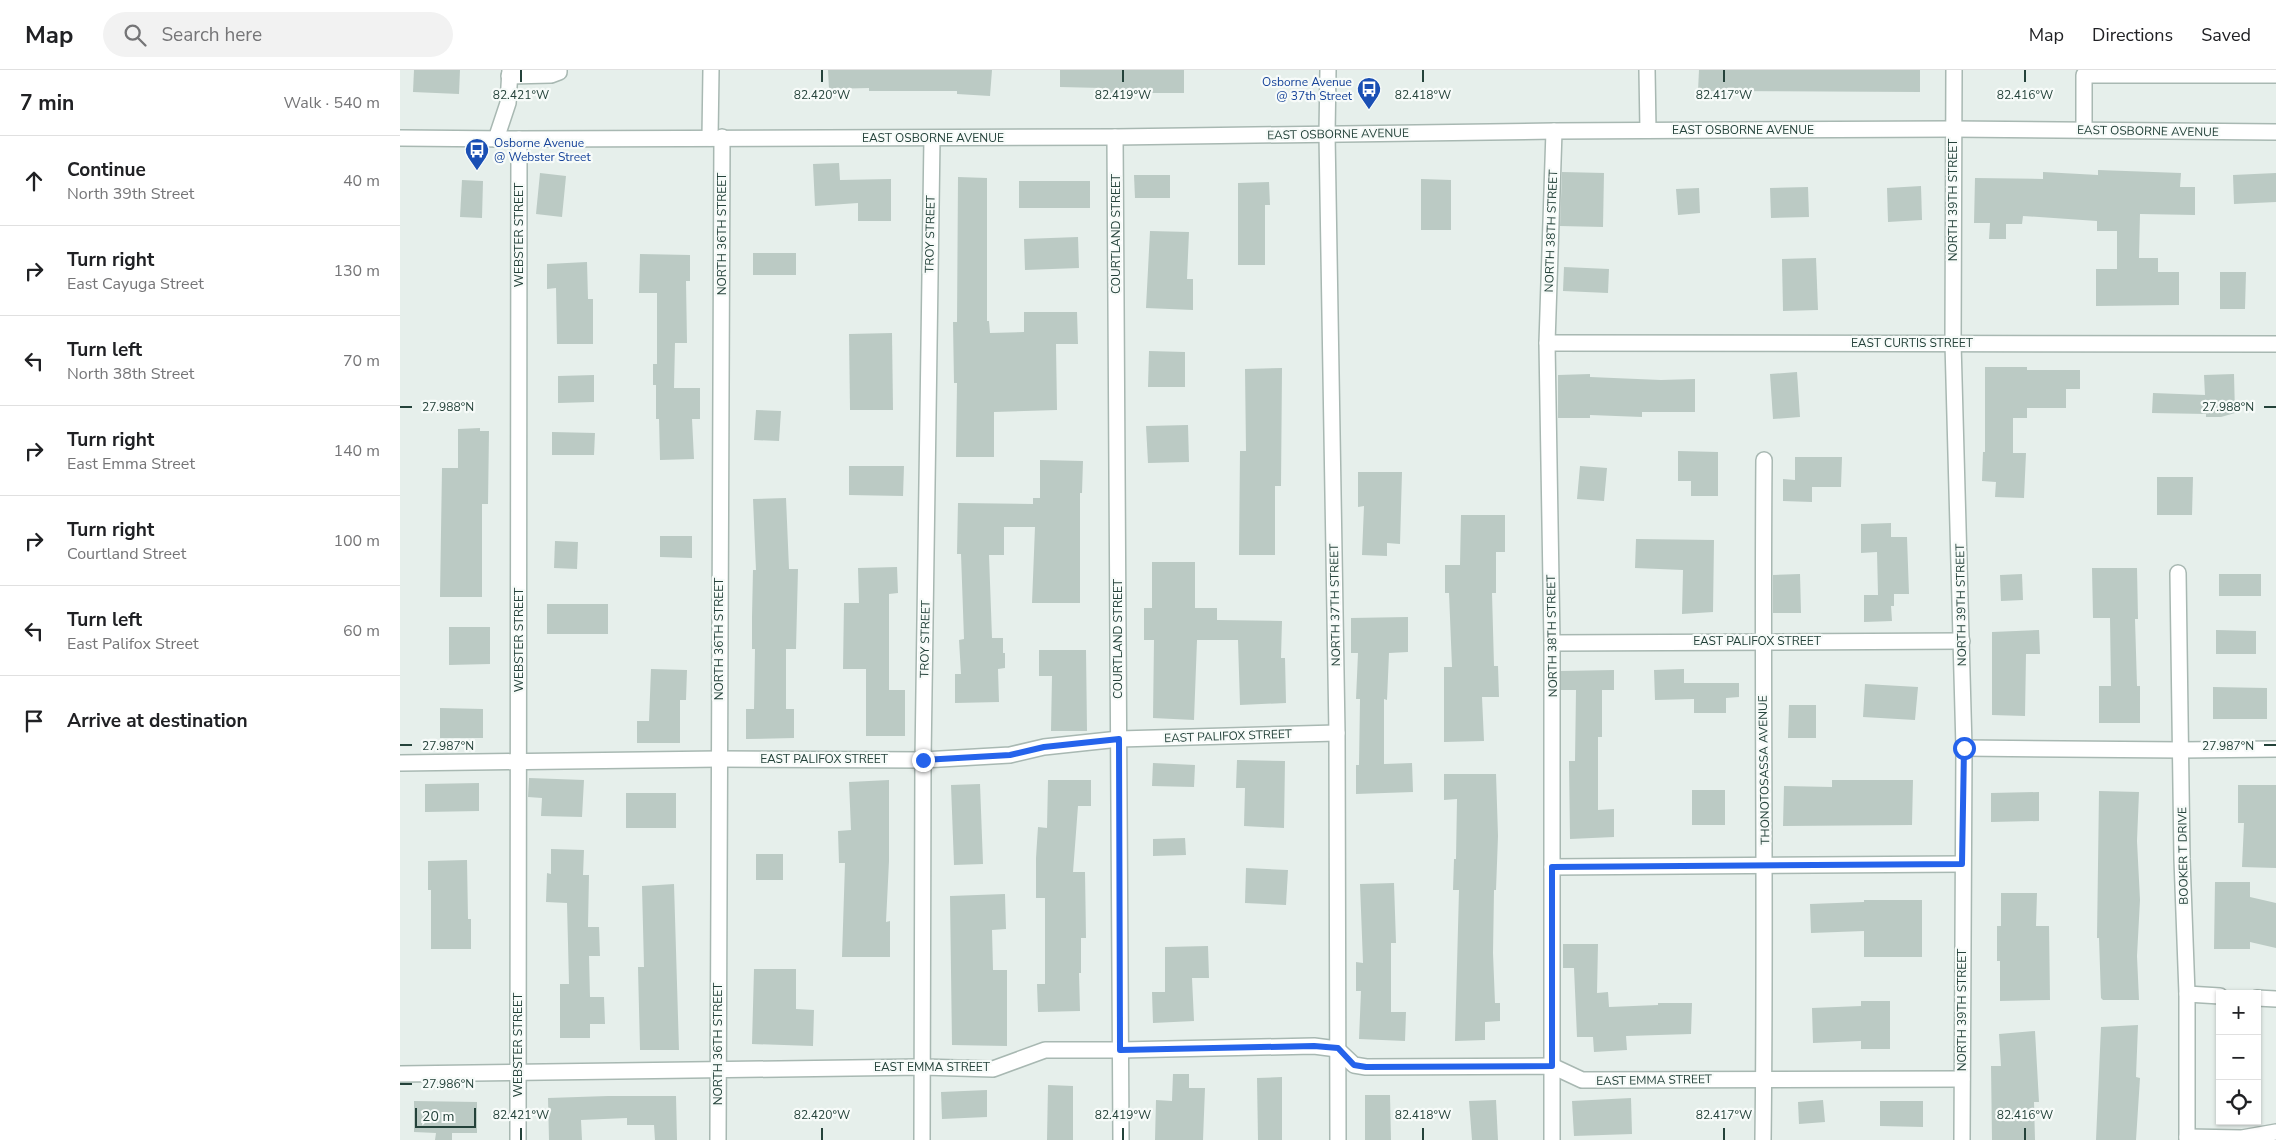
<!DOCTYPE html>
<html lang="en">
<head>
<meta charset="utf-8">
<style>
  :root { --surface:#fff; --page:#f2f2f2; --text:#202124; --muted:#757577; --line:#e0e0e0 }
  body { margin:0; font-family:"Nunito Sans",sans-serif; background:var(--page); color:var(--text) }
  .controls { position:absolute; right:15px; bottom:15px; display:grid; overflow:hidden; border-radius:0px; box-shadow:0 1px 4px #0004 }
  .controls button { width:45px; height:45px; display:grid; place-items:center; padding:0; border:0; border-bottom:1px solid var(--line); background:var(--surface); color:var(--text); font:25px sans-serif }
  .scale { position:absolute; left:15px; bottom:12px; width:61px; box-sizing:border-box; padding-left:5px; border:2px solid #24423a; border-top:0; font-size:14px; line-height:18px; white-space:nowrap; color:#24423a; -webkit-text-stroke:4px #f7fbf9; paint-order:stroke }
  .stop { position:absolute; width:15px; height:15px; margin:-11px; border:4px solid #2563eb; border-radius:50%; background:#fff }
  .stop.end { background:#2563eb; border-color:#fff; box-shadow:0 1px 5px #0008 }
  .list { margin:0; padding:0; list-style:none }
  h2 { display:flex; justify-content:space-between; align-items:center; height:65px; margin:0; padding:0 20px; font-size:21px }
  h2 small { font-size:16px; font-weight:400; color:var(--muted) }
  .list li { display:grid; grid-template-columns:32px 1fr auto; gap:15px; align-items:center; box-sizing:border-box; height:90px; padding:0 20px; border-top:1px solid var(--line) }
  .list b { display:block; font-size:19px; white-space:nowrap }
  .list p { margin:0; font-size:16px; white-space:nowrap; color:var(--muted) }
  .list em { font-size:16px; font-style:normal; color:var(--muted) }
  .icon { flex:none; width:28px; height:28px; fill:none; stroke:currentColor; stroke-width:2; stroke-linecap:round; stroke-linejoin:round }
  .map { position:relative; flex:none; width:1876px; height:1070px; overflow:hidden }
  header { display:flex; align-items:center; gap:30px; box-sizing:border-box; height:70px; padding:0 25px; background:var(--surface); border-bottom:1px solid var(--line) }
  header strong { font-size:24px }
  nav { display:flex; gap:28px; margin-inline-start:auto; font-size:18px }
  .search { width:350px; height:45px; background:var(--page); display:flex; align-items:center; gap:12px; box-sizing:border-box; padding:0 18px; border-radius:28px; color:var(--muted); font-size:19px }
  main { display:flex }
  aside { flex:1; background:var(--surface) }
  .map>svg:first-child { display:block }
  .building { fill:#bbcac4 }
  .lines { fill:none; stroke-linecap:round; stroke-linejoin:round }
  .minor-casing { stroke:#a8b8b2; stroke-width:18 }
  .minor { stroke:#fff; stroke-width:15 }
  .route { stroke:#2563eb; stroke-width:6 }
  .ticks { fill:none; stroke:#24423a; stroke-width:2 }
  .labels { text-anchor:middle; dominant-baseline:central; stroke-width:4.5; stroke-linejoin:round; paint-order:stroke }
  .transit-label { font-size:12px; fill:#164399; stroke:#f7fbf9; text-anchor:end }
  .street-label { font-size:12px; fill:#24423a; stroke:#f7fbf9 }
  .ticks-label { font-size:12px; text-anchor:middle; fill:#24423a; stroke:#f7fbf9; stroke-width:4.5; stroke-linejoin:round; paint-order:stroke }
</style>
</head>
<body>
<header>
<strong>Map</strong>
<div class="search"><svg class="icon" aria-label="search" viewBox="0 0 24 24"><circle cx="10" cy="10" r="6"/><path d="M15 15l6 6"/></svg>Search here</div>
<nav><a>Map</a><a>Directions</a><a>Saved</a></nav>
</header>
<main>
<aside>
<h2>7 min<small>Walk · 540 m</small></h2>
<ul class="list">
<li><svg class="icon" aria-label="ahead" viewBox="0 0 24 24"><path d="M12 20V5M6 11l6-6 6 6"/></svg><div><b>Continue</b><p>North 39th Street</p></div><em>40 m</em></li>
<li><svg class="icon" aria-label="right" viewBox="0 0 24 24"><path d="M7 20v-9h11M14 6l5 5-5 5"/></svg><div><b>Turn right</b><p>East Cayuga Street</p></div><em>130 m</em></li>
<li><svg class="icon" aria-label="left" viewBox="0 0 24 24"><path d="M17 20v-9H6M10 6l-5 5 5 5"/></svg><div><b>Turn left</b><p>North 38th Street</p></div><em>70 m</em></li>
<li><svg class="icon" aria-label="right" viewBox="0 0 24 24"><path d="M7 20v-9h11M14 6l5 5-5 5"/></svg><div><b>Turn right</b><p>East Emma Street</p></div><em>140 m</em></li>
<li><svg class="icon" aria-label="right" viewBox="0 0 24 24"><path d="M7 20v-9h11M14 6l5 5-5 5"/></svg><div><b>Turn right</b><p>Courtland Street</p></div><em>100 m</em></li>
<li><svg class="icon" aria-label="left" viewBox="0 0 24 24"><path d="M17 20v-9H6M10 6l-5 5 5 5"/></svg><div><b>Turn left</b><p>East Palifox Street</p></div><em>60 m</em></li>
<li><svg class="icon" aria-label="arrive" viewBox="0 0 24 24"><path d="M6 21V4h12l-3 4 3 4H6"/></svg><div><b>Arrive at destination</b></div></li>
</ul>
</aside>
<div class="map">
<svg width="1876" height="1070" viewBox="0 0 1876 1070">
  <rect width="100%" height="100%" fill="#e6efeb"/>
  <!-- building -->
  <g class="building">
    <polygon points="14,0 60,0 59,24 13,22"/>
    <polygon points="428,0 592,0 590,26 557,24 557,21 469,21 469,18 429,19"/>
    <polygon points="660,0 784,0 784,23 702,23 702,18 660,17"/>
    <polygon points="1299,0 1520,0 1520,22 1298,21"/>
    <polygon points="439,93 440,110 491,109 491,151 458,151 458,133 415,136 413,94"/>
    <polygon points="1698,100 1781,103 1780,117 1795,117 1795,145 1740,144 1739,188 1758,188 1758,202 1779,202 1779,235 1696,236 1696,199 1717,199 1717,161 1697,161 1697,151 1623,146 1622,154 1606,154 1606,169 1589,169 1590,153 1574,153 1575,108 1643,109 1643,102 1698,105"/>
    <polygon points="1162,102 1204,103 1203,157 1160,156"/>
    <polygon points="140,103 166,106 162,147 136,144"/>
    <polygon points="1876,103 1876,132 1834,134 1833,105"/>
    <polygon points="734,105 770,105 770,128 735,128"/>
    <polygon points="558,107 587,108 587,251 589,251 590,263 624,262 624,242 677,242 678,274 656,274 657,340 594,342 594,387 556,387 557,313 554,313 553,252 557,252"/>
    <polygon points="1021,109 1051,110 1051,160 1021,160"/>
    <polygon points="62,110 83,111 82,148 60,147"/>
    <rect x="619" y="111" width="71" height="27"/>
    <polygon points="869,112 870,135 865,135 865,195 838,195 838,113"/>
    <polygon points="1521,116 1522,150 1488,152 1487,118"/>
    <polygon points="1408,117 1409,147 1371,148 1370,118"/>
    <polygon points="1299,118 1300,143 1278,145 1276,119"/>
    <polygon points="750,161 789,162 787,209 793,209 793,240 746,238"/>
    <polygon points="678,167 679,198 625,200 624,169"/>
    <rect x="353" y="183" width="43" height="22"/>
    <polygon points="240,184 290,185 290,211 286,211 287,273 275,273 274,318 300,318 300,349 292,349 294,389 260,390 259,349 256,349 256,315 253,315 253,294 257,294 257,223 239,223"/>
    <polygon points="1416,188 1418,240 1383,241 1382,189"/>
    <polygon points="187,192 188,229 193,229 193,274 157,274 156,218 147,219 147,194"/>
    <polygon points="1164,197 1209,199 1208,223 1163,221"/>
    <polygon points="1820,202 1846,202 1845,239 1820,239"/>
    <polygon points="492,263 493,340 450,340 449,264"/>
    <polygon points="749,281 785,282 785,317 748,317"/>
    <polygon points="1585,297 1627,297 1627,300 1680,300 1680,319 1666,319 1666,338 1627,338 1627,348 1613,348 1613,383 1626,383 1624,428 1595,427 1596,412 1582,411 1583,382 1585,382"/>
    <polygon points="882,298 881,416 875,416 875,485 839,485 840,381 846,381 845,299"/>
    <polygon points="1397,302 1400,347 1373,349 1370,304"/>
    <polygon points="1190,304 1190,307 1261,310 1295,309 1295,342 1242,342 1242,347 1190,345 1190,348 1158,348 1158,305"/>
    <polygon points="1834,304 1835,343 1821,347 1806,347 1806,344 1752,343 1753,323 1805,325 1804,305"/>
    <polygon points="194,305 194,332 158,333 158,306"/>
    <polygon points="356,340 381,341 379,371 354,370"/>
    <polygon points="788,355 789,392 748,393 746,356"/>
    <polygon points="80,358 80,361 89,361 88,434 82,434 82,527 40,527 42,398 58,398 58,359"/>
    <polygon points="152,362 195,363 194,385 152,385"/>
    <polygon points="1278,381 1318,382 1318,426 1291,426 1291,411 1278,411"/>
    <polygon points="1395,387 1442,387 1441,417 1412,417 1412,432 1383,431 1383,409 1395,410"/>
    <polygon points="640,390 683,391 682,423 680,423 680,533 632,533 635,457 604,457 604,485 589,485 592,568 603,568 603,583 605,583 605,598 598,599 599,632 555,633 555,604 561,604 559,570 564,569 561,484 557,484 558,433 633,434 633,428 640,428"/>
    <polygon points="449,396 504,396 503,426 449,425"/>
    <polygon points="1180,396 1207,398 1204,431 1177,429"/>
    <polygon points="958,402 1002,402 1000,474 987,473 987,486 962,485 964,436 958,437"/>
    <polygon points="1757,407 1793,407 1792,445 1757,445"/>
    <polygon points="386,428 389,499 398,499 396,579 386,579 386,639 394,639 394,668 346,669 346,639 354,639 355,579 352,579 352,547 353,500 356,500 353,429"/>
    <polygon points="1061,445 1105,445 1105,482 1096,482 1096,523 1092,523 1094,596 1098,596 1099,627 1082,627 1084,671 1044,672 1044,597 1052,597 1049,523 1045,523 1045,495 1060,495"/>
    <polygon points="1491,453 1491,467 1507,467 1509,524 1494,524 1494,536 1491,536 1492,551 1464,552 1464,525 1478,525 1477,482 1461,483 1461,454"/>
    <polygon points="260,466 292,466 292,488 260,487"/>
    <polygon points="1236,469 1314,470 1313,542 1282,544 1283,500 1235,498"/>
    <polygon points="155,471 178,472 177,499 154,498"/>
    <polygon points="752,492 795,492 795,538 817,538 817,550 882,551 881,588 885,588 886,633 840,635 838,570 797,570 794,650 753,648 754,570 744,570 744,538 752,538"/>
    <polygon points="497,497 498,523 489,524 489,620 505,620 505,666 466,666 466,599 443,599 444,533 459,533 458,498"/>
    <polygon points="1692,498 1737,498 1738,549 1735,549 1737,616 1740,616 1740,653 1699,653 1699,616 1711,616 1710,548 1693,548"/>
    <polygon points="1400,504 1401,543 1373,543 1373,505"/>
    <polygon points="1622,504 1623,530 1601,531 1600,505"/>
    <rect x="1819" y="504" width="42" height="22"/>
    <rect x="147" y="534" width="61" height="30"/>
    <polygon points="1008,547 1008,582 989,583 987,630 984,629 984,694 1012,693 1013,722 956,724 956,695 959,695 960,629 956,629 958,583 951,583 951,548"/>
    <polygon points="49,557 90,557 90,594 49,595"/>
    <polygon points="1639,560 1640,584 1626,584 1625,646 1592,645 1592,562"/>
    <polygon points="1816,560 1856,561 1856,584 1816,584"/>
    <polygon points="639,580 686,580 687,661 651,661 652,606 639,606"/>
    <polygon points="251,599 287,600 286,630 280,630 280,673 237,673 237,651 249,651"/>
    <polygon points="1284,599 1284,613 1339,613 1339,627 1326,628 1326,643 1294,643 1294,629 1255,630 1254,600"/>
    <polygon points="1214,600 1214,620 1202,620 1202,667 1198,667 1198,740 1214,739 1214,767 1170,769 1169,691 1175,691 1176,620 1161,620 1161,601"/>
    <polygon points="1465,614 1518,617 1515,650 1463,647"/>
    <polygon points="1813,617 1867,618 1867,649 1813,649"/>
    <polygon points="1389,635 1416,635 1416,668 1388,668"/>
    <polygon points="40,638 83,639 83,668 40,668"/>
    <polygon points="837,690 885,691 884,758 844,756 845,718 836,718"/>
    <polygon points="753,693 795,695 794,717 752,716"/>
    <polygon points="1044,704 1096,704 1098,766 1096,820 1094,820 1093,883 1095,933 1100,933 1100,951 1085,952 1085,970 1055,971 1059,820 1053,820 1054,789 1056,789 1057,729 1044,730"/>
    <polygon points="129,708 184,710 182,747 141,746 142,728 128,727"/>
    <polygon points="489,710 489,791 486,852 490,851 490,887 442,887 445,793 439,793 438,761 451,760 449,712"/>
    <polygon points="648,710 691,710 691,736 678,736 673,802 685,802 686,868 681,868 681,903 679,903 680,941 638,942 637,914 645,914 645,828 636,828 636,788 638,757 647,758"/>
    <polygon points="1432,710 1513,710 1512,755 1383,756 1384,716 1432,717"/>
    <polygon points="79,713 79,741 25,742 25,714"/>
    <polygon points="580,714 583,794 554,795 551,715"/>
    <polygon points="1838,715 1876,715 1876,798 1842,797 1844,753 1838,753"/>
    <rect x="1292" y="720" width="33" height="35"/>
    <polygon points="1699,721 1739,722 1737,771 1740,830 1737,886 1739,930 1703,930 1701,928 1699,868 1697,868"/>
    <polygon points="1639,722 1639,751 1591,752 1591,723"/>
    <rect x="226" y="723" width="50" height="35"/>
    <polygon points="785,768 786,785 753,786 753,769"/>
    <polygon points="151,779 184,780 183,805 189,805 188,857 199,857 200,886 189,886 190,927 204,927 205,954 190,954 190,968 160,968 160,914 169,914 167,833 146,832 147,803 151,804"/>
    <rect x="356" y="784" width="27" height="26"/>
    <polygon points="67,790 68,849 71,849 71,879 31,879 31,820 28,820 28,791"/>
    <polygon points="846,798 888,800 886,835 845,833"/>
    <polygon points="1815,812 1850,812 1850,827 1876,833 1876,878 1850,872 1850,879 1814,879"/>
    <polygon points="994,813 996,873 991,873 991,942 1006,942 1005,971 959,969 961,921 956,921 956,892 963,893 960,814"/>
    <polygon points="274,814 279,980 240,980 238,897 244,897 242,816"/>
    <polygon points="1601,823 1637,823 1636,856 1649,856 1650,930 1600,931 1600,891 1597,891 1597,856 1601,856"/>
    <polygon points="605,824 606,859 592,860 593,900 607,900 607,976 552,975 550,826"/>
    <polygon points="1464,830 1522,830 1522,887 1464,887 1464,861 1411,863 1410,834 1464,832"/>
    <polygon points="1163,874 1198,874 1197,923 1208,922 1209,937 1258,935 1258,933 1292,933 1291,964 1226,966 1227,980 1194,982 1193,967 1177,967 1174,898 1163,898"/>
    <polygon points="808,876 809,908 792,908 794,951 753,953 752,922 765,922 765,877"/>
    <polygon points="354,899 396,899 396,939 414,940 413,976 352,974"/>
    <polygon points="1461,931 1490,931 1490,979 1461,979 1461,971 1413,973 1412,938 1461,936"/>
    <polygon points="1738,955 1736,1007 1740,1008 1736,1070 1696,1070 1701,957"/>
    <polygon points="1635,961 1639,1032 1634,1032 1635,1070 1592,1070 1591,996 1601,996 1599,964"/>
    <polygon points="773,1004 789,1004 789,1018 805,1018 803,1070 755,1070 756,1030 772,1031"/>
    <polygon points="882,1007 882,1070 858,1070 857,1008"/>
    <polygon points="648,1015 673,1016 673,1070 647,1070"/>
    <polygon points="587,1020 587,1047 542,1049 541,1022"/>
    <polygon points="965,1025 990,1025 991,1070 965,1070"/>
    <polygon points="208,1026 276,1026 277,1070 255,1070 254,1055 227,1055 227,1048 181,1050 182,1070 149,1070 148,1028"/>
    <polygon points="1231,1028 1232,1064 1174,1066 1172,1031"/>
    <polygon points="1096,1030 1098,1070 1072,1070 1069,1031"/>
    <polygon points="1423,1030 1425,1052 1399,1054 1398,1032"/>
    <polygon points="14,1031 77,1032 77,1063 52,1063 52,1070 35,1070 36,1063 14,1062"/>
    <polygon points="1480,1031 1523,1031 1523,1057 1480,1056"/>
  </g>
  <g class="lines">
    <!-- minor casing -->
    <g class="minor-casing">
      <g id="minor">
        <polyline points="928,0 927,64 937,663 938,1070"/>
        <polyline points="1247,0 1248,60"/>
        <polyline points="1554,0 1553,273 1564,678 1562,1070"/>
        <polyline points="109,6 151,5 159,2 159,0"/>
        <polyline points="1684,60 1684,5 1876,5"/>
        <polyline points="715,67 721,1070"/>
        <polyline points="0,68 119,69 715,67 1154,61 1552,59 1876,62"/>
        <polyline points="310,68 311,0"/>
        <polyline points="96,69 108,33 110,0"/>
        <polyline points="1147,273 1876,274"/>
        <polyline points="1778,503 1782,789 1787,924 1787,1070"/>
        <polyline points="1152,573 1562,571"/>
        <polyline points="1564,678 1781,680 1876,679"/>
        <polyline points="0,693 319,689 523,690 610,685 644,677 719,669 937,663"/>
        <polyline points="1152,797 1562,794"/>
        <polyline points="1787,924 1820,926"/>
        <polyline points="1857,928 1876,929"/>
        <polyline points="0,1004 522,997 593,999 645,980 720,980 914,976 937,979 954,995 966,997 1152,996 1182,1010 1562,1009"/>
        <polyline points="1787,1067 1842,1068 1876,1062"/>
        <polyline points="118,1070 119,69"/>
        <polyline points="318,1070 322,67"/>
        <polyline points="522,1070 523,690 532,68"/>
        <polyline points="1152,1070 1152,573 1147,273 1154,61"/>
        <path d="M1363 1070C1366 843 1362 617 1364 390"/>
      </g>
    </g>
    <!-- minor -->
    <use href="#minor" class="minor"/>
  </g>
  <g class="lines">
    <!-- route -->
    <polyline class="route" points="523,690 610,685 644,677 719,669 720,980 914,976 938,978 954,995 966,997 1152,996 1152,797 1562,794 1564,678"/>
  </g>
  <!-- ticks -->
  <path class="ticks" d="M121 0V12M422 0V12M723 0V12M1023 0V12M1324 0V12M1625 0V12M0 337H12M1864 337H1876M0 675H12M1864 675H1876M0 1014H12M121 1058V1070M422 1058V1070M723 1058V1070M1023 1058V1070M1324 1058V1070M1625 1058V1070"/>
  <!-- icons -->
  <defs>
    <g id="bus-pin" transform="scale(1.25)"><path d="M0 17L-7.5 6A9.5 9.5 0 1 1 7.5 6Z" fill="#1a4fb4" stroke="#f7fbf9"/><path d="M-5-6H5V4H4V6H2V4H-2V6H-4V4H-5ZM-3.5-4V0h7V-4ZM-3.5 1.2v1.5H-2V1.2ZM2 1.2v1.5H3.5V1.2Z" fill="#fff"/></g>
  </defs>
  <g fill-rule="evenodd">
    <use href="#bus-pin" x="969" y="19"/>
    <use href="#bus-pin" x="77" y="80"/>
  </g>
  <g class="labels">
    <!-- transit labels -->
    <g class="transit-label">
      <text x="952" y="12">Osborne Avenue<tspan x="952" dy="14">@ 37th Street</tspan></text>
      <text x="94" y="73" text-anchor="start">Osborne Avenue<tspan x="94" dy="14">@ Webster Street</tspan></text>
    </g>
    <!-- street labels -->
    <g class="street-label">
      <text x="1343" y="60">EAST OSBORNE AVENUE</text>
      <text transform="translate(1748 61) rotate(1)">EAST OSBORNE AVENUE</text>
      <text transform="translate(938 64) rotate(-1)">EAST OSBORNE AVENUE</text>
      <text x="533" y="68">EAST OSBORNE AVENUE</text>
      <text transform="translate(1553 130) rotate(-90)">NORTH 39TH STREET</text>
      <text transform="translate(1151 161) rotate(-88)">NORTH 38TH STREET</text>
      <text transform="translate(322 164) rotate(-90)">NORTH 36TH STREET</text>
      <text transform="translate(530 164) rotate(-89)">TROY STREET</text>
      <text transform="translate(716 164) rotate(-90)">COURTLAND STREET</text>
      <text transform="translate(119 165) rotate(-90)">WEBSTER STREET</text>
      <text x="1512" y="273">EAST CURTIS STREET</text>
      <text transform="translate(935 535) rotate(-91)">NORTH 37TH STREET</text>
      <text transform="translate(1561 535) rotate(-91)">NORTH 39TH STREET</text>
      <text transform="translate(1152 566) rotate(-91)">NORTH 38TH STREET</text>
      <text transform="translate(319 569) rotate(-90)">NORTH 36TH STREET</text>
      <text transform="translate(525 569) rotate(-89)">TROY STREET</text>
      <text transform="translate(718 569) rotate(-90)">COURTLAND STREET</text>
      <text transform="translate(119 570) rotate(-90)">WEBSTER STREET</text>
      <text x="1357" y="571">EAST PALIFOX STREET</text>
      <text transform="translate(828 666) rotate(-2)">EAST PALIFOX STREET</text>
      <text x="424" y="689">EAST PALIFOX STREET</text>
      <text transform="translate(1364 700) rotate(-91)">THONOTOSASSA AVENUE</text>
      <text transform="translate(1783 786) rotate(-91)">BOOKER T DRIVE</text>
      <text transform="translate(1562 940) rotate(-90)">NORTH 39TH STREET</text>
      <text transform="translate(318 974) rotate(-90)">NORTH 36TH STREET</text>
      <text transform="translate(118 975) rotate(-90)">WEBSTER STREET</text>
      <text x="532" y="997">EAST EMMA STREET</text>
      <text transform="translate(1254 1010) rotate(-1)">EAST EMMA STREET</text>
    </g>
  </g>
  <g class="ticks-label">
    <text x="121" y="29">82.421°W</text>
    <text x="422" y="29">82.420°W</text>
    <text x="723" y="29">82.419°W</text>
    <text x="1023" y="29">82.418°W</text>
    <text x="1324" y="29">82.417°W</text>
    <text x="1625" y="29">82.416°W</text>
    <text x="48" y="341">27.988°N</text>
    <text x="1828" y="341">27.988°N</text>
    <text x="48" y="680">27.987°N</text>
    <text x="1828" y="680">27.987°N</text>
    <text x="48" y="1018">27.986°N</text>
    <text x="121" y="1049">82.421°W</text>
    <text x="422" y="1049">82.420°W</text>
    <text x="723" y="1049">82.419°W</text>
    <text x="1023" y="1049">82.418°W</text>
    <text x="1324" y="1049">82.417°W</text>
    <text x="1625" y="1049">82.416°W</text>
  </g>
</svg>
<div class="controls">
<button>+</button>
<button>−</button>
<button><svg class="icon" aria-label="locate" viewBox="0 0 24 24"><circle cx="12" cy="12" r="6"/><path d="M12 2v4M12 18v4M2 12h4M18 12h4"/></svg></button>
</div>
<div class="scale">20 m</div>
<div class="stop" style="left:1564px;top:678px"></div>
<div class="stop end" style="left:523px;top:690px"></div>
</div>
</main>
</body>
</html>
